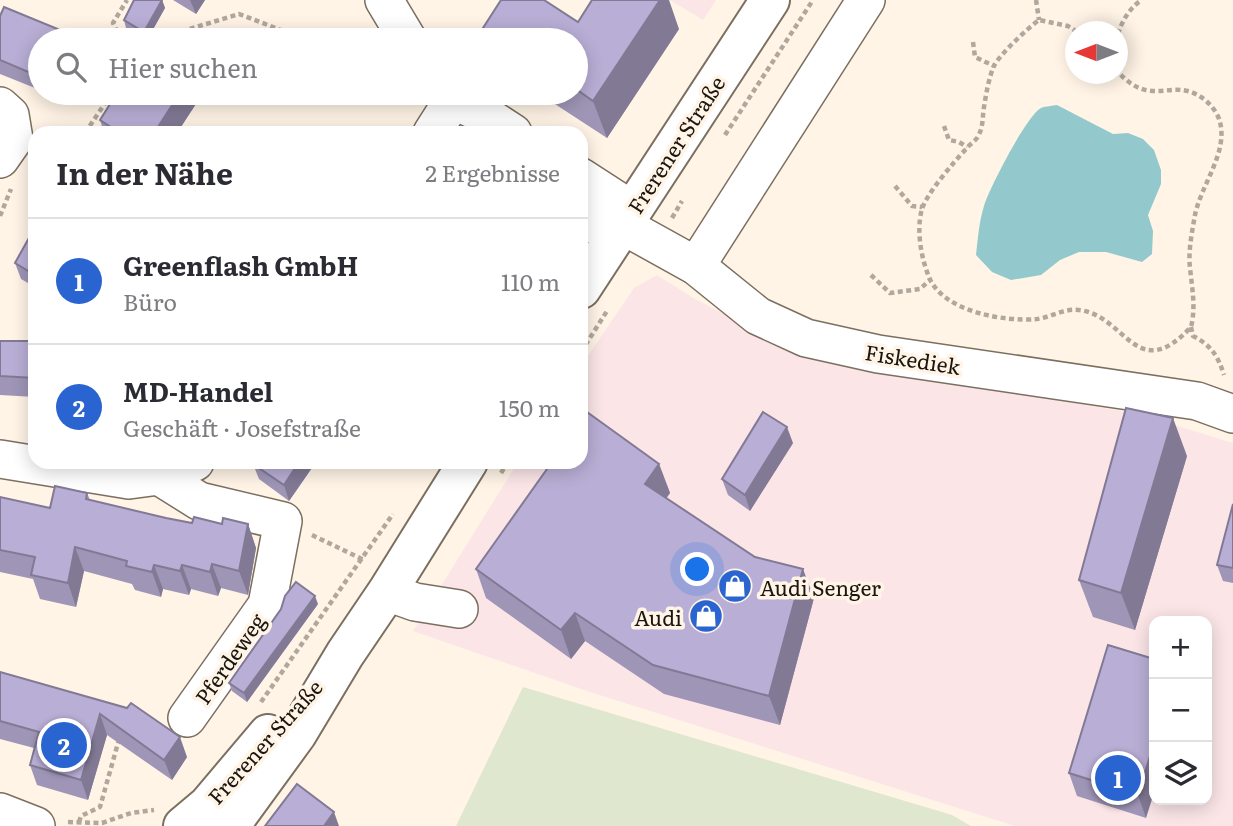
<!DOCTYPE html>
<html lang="de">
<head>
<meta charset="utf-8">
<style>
  :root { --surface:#fff; --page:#f7f7f7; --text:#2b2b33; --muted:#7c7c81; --line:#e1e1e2; --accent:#2a64d1 }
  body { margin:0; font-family:Literata,serif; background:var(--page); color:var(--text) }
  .controls { position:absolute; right:21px; bottom:21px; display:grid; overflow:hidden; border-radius:14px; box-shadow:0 4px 18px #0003 }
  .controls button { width:63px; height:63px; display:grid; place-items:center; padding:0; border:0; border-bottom:2px solid var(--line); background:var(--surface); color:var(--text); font:35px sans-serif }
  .compass { position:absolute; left:1065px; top:21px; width:63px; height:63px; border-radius:50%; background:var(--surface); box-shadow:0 4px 18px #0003; rotate:270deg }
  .you { position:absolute; left:698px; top:570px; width:24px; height:24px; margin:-18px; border:5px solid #fff; border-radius:50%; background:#1a73e8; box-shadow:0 0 0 10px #1a73e833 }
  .badge { display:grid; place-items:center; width:46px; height:46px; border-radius:50%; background:var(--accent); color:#fff; font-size:23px; font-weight:700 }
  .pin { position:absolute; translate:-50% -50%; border:4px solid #fff; box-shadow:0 2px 7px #0006 }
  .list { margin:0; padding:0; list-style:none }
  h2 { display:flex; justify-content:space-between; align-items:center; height:91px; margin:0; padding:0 28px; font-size:30px }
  h2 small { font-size:23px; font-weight:400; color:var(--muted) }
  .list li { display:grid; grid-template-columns:46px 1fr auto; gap:21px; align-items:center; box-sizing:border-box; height:126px; padding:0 28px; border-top:2px solid var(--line) }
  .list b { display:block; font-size:26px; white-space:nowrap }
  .list p { margin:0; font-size:23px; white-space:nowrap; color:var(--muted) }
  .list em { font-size:23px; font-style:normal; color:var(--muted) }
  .icon { flex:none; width:38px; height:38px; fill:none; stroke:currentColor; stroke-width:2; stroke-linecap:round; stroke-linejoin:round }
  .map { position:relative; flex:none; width:1233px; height:826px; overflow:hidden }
  .search { position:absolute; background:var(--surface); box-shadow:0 4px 18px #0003; left:28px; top:28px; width:560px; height:77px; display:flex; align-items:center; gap:18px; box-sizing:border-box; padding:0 24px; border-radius:38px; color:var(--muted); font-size:26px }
  .panel { position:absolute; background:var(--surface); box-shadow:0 4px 18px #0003; left:28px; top:126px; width:560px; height:343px; border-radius:21px }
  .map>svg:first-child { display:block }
  .commercial { fill:#fbe5e7; fill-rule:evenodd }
  .green { fill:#dfe8ce }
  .water { fill:#93c9cc }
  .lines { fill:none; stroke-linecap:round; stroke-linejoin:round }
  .minor-casing { stroke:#7b6f60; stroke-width:40 }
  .major-casing { stroke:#7b6f60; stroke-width:42 }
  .path { stroke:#b1a89d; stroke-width:4.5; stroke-dasharray:5 3.5; stroke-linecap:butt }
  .minor { stroke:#fff; stroke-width:37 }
  .major { stroke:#fff; stroke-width:38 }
  .wall { fill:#9f96b7 }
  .shaded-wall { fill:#827a95 }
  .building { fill:#b9aed5; stroke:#827a95; stroke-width:2 }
  .labels { text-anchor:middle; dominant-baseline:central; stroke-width:7; stroke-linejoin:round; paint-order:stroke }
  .street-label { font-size:21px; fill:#1a150f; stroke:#fff4e6 }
  .poi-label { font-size:21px; fill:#1a150f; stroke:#fff4e6; text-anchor:start }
</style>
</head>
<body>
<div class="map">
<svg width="1233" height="826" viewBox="0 0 1233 826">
  <rect width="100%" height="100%" fill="#fff4e6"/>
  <!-- commercial -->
  <g class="commercial">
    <polygon points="670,0 716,0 703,20"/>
    <path d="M657 275 695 299 779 342 851 364 1138 414 1233 443V826H1015L590 692 413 631 518 462H581V366L634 288ZM1154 621H1207V800H1154Z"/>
  </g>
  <!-- green -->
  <polygon class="green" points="523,687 952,815 971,826 456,826"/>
  <!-- water -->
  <path class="water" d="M1057 105 1113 134 1128 133 1143 139 1154 150 1161 170V184L1148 215 1153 231 1152 254 1142 262 1106 252H1079L1060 260 1041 275 1011 280 992 272 976 255C978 238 979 222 984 206 989 189 1027 115 1041 108 1046 106 1053 106 1057 105Z"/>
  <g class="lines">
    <!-- minor casing -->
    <g class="minor-casing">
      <g id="minor">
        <polyline points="384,0 408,40"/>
        <polyline points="453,100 487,116 513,133"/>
        <polyline points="0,106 10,115 14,139 0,159"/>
        <polyline points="432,133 453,100"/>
        <polyline points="581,177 632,210"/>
        <polyline points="581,214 614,238"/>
        <polyline points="622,225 696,266 758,316 806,338 878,354 1197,401 1233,414"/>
        <polyline points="696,266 866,0"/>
        <polyline points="0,459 129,480 159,476 195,462"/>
        <polyline points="159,476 199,501 283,521 267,605 187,718"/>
        <polyline points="387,592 415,602 459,609"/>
        <polyline points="0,812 36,826"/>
      </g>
    </g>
    <!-- major casing -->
    <g class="major-casing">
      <g id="major">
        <polyline points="581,289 770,0"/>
        <polyline points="183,826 208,805 268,734"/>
        <polyline points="230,826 297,734 345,654 387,592 468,462"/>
      </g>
    </g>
    <!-- path -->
    <g class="path">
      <polyline points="1036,0 1039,20"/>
      <path d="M1077 32 1068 26 1039 20C1029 27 999 55 994 66 989 77 986 94 984 107 982 118 984 127 977 138 974 142 969 145 966 149 954 162 927 193 922 209 916 229 921 258 929 277 943 312 1005 322 1037 319 1052 317 1064 308 1079 310 1126 315 1136 386 1191 327 1196 307 1192 288 1190 268 1188 251 1192 232 1195 215 1201 185 1228 153 1220 122 1218 113 1209 102 1201 97 1171 77 1152 109 1118 72"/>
      <path d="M1118 34C1122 21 1130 7 1142 0"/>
      <polyline points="121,40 113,23 127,0"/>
      <polyline points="167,40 183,31 239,14 307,40"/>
      <polyline points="973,42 975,57 994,66"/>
      <polyline points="944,126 949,140 959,142 967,147"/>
      <polyline points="85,133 112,93"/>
      <polyline points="725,135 813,0"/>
      <polyline points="895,186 912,206 922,207"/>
      <polyline points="0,216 11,189"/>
      <polyline points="672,218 682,201"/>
      <polyline points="871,275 890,293 920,289 930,280"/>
      <path d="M1191 327 1193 336C1211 345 1218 356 1224 375"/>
      <polyline points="581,352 607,311"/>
      <polyline points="501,473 508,462"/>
      <polyline points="312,535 364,560"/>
      <polyline points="261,702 393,514"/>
      <polyline points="68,822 102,823 131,813 154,810"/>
      <polyline points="79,822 81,816 100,807 118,743 122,738"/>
    </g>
    <!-- minor -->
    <use href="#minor" class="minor"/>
    <!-- major -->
    <use href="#major" class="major"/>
  </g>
  <!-- wall -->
  <g class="wall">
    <polygon points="162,0 165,8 147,40 126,28 124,20"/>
    <polygon points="173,0 205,0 196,14"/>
    <polygon points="0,16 40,40 40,90 0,74"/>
    <polygon points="578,22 679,29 607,138 538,93 576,93 576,40 487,40 483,28"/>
    <polygon points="203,93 177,133 104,133 100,120"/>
    <polygon points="35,227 35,287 21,279 15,263"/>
    <polygon points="0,341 35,341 35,397 0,395"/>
    <polygon points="793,443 750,511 728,495 722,479"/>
    <polygon points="1187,456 1135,630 1093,617 1079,580"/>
    <polygon points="316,462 289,501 259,479 253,464"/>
    <polygon points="659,464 670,493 666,498 814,598 780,725 664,694 585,641 571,659 486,598 476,569"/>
    <polygon points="87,493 90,500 166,518 192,523 248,524 256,548 248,595 221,588 218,596 191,589 189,595 163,589 161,597 135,590 132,584 84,571 76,607 40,599 33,579 0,572 0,497 50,508"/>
    <polygon points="1233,504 1233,583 1223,581 1217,565"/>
    <polygon points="318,604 247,702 232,691 229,683"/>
    <polygon points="1154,659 1146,818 1077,796 1069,773"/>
    <polygon points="0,672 127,708 187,757 172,780 107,735 88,800 37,785 30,765 34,748 0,739"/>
  </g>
  <!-- shaded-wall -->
  <g class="shaded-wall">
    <polygon points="162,0 165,8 147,40 144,32"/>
    <polygon points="190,0 205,0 196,14"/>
    <polygon points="660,0 669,0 679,29 607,138 593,101"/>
    <polygon points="65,32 68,40 61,40"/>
    <polygon points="180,93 203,93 177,133 154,133"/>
    <polygon points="1173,418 1187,456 1135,630 1121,593"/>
    <polygon points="787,427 793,443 750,511 745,495"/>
    <polygon points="299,462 316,462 289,501 284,485"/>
    <polygon points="659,464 670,493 656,513 645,484"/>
    <polygon points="248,524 256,548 248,595 239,571"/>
    <polygon points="75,547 84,571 76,607 68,583"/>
    <polygon points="212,564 221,588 218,596 210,572"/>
    <polygon points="154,565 163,589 161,597 152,572"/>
    <polygon points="182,565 191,589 189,595 180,571"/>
    <polygon points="803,569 814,598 780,725 769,696"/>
    <polygon points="315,596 318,604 247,702 244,693"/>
    <polygon points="575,613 585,641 571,659 561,630"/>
    <polygon points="100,714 107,735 88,800 81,780"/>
    <polygon points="180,737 187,757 172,780 164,760"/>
    <polygon points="1154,743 1154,793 1146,818 1138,795"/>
    <polygon points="334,812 339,826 324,826"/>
  </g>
  <!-- building -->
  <g class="building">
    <polygon points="134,0 162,0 144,32 124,20"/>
    <polygon points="501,0 544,0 578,22 592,0 660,0 593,101 576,89 576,40 502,40 483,28"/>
    <polygon points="4,7 65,32 61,40 40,40 40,77 0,60 0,16"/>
    <polygon points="157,30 173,40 151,40"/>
    <polygon points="117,93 180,93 154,133 120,133 100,120"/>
    <polygon points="35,227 35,275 15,263"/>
    <polygon points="0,341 35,341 35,378 0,376"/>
    <polygon points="1126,408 1173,418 1121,593 1079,580"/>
    <polygon points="587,412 659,464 645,484 755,557 803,569 769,696 653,665 575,613 561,630 476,569 552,462 581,462 581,421"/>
    <polygon points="763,412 787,427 745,495 722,479"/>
    <polygon points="254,462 299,462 284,485 253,464"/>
    <polygon points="55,486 87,493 86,499 166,518 192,523 194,517 222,524 223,518 248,524 239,571 212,564 210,572 182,565 180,571 154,565 152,572 126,566 127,561 75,547 68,583 31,575 35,557 0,550 0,497 50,508"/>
    <polygon points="1233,504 1233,568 1217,565"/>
    <polygon points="296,582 315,596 244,693 229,683 281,609 285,596"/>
    <polygon points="1108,645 1154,659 1154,743 1138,795 1069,773"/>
    <polygon points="0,672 127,708 131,703 180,737 164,760 100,714 81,780 30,765 39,732 0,721"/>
    <polygon points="297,784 334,812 324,826 265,826"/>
  </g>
  <!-- icons -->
  <defs>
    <g id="shop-disc" transform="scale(1.75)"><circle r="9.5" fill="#2a64d1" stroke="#fff4e6"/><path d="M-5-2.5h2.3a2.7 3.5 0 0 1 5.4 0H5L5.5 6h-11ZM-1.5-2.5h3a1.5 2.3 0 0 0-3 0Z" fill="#fff"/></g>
  </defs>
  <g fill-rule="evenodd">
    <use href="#shop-disc" x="735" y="586"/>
    <use href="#shop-disc" x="706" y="616"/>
  </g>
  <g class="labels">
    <!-- street labels -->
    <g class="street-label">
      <text transform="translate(675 144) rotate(-57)">Frerener Straße</text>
      <text transform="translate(913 358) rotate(9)">Fiskediek</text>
      <text transform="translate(229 658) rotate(-55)">Pferdeweg</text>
      <text transform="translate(264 741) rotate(-48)">Frerener Straße</text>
    </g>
    <!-- poi labels -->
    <g class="poi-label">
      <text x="760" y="586">Audi Senger</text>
      <text x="682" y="616" text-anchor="end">Audi</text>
    </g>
  </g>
</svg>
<div class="controls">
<button>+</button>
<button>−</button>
<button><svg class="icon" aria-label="layers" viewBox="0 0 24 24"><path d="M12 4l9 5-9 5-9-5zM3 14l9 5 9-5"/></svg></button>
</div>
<svg class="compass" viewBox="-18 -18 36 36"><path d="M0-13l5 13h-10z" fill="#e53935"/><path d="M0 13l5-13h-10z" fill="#7c7c81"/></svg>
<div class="you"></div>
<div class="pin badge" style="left:1118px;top:778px">1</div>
<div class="pin badge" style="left:64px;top:745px">2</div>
<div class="search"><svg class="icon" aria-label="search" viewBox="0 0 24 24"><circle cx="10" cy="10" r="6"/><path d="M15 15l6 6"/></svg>Hier suchen</div>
<section class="panel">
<h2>In der Nähe<small>2 Ergebnisse</small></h2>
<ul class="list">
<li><span class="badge">1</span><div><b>Greenflash GmbH</b><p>Büro</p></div><em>110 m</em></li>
<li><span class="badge">2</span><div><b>MD-Handel</b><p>Geschäft · Josefstraße</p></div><em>150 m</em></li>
</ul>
</section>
</div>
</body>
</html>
